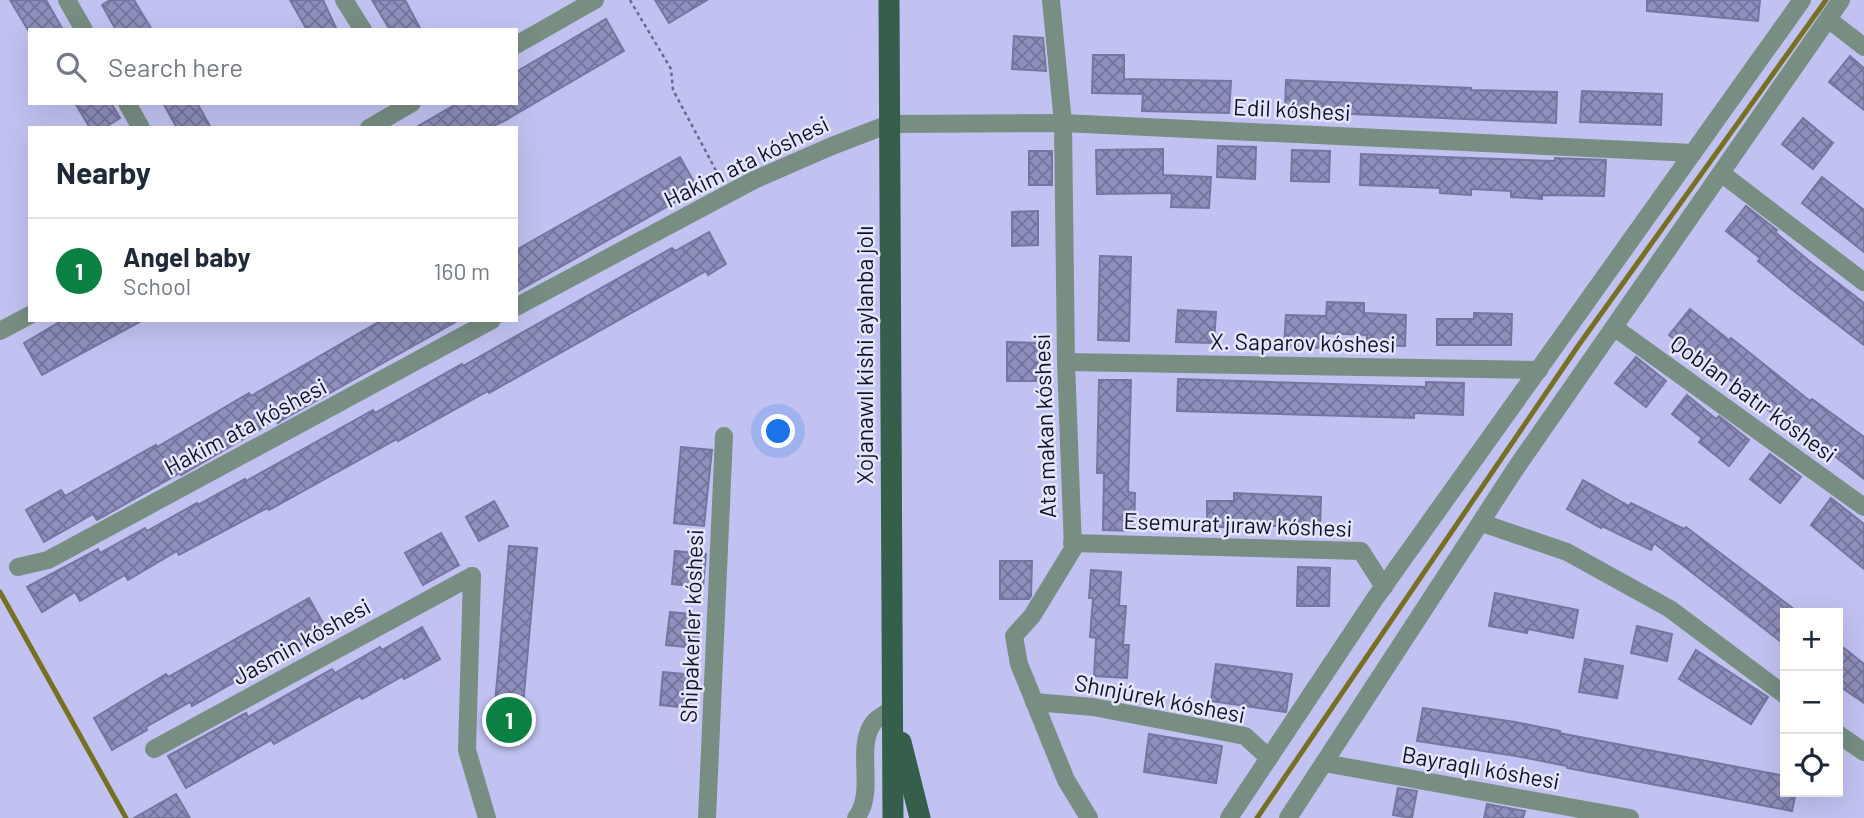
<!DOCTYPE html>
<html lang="en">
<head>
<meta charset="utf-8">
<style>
  :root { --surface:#fff; --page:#f2f2f3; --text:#1f2937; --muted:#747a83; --line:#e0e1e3; --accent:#0b8043 }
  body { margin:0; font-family:Barlow,sans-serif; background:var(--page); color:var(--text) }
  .controls { position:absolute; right:21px; bottom:21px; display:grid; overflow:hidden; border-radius:0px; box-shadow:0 7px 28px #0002 }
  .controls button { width:63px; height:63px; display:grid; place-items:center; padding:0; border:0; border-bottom:2px solid var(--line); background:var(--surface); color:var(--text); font:35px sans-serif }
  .you { position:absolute; left:779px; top:432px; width:24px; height:24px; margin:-18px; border:5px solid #fff; border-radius:50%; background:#1a73e8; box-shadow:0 0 0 10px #1a73e833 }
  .badge { display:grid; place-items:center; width:46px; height:46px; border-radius:50%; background:var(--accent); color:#fff; font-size:23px; font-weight:700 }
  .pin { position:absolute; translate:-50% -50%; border:4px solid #fff; box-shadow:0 2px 7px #0006 }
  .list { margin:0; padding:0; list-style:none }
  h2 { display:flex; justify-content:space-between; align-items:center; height:91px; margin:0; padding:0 28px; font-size:30px }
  h2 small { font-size:23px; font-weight:400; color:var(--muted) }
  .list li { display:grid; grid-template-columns:46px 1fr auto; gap:21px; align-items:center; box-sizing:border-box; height:105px; padding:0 28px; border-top:2px solid var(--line) }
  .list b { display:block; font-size:26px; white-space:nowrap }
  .list p { margin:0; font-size:23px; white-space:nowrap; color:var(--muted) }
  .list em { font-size:23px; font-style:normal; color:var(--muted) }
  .icon { flex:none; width:38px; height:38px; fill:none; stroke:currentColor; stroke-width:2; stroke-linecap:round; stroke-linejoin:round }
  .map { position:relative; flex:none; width:1864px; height:818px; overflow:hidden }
  .search { position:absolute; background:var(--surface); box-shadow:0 7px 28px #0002; left:28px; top:28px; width:490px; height:77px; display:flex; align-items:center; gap:18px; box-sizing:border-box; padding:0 24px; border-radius:0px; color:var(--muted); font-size:26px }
  .panel { position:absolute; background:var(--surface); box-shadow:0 7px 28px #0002; left:28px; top:126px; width:490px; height:196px; border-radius:0px }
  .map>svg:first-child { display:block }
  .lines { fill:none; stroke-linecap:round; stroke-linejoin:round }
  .stream { stroke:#776f22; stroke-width:5 }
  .building { fill:url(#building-cross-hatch); stroke:#7576a0; stroke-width:2 }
  .path { stroke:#696988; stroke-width:2.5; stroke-dasharray:3.5 3.5; stroke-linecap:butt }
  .street { stroke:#788e83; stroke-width:18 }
  .primary { stroke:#355e4b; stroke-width:21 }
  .labels { text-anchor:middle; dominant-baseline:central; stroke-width:5; stroke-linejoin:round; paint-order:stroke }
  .street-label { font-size:23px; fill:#131223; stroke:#e4e5fe }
</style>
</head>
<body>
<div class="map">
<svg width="1864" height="818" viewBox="0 0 1864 818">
  <defs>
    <pattern id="building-cross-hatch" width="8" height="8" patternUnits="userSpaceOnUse" patternTransform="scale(1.75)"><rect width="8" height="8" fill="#8e8fbc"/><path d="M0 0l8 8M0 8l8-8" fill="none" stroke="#737398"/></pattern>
  </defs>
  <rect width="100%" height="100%" fill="#c1c2f1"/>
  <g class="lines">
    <!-- stream -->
    <g class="stream">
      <polyline points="0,592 126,818"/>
      <polyline points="1257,818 1578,346 1826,0"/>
    </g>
  </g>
  <!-- building -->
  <g class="building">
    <polygon points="10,0 46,0 63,30 28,30"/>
    <polygon points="110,0 134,0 152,30 116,30 102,5"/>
    <polygon points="290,0 323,0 337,30 307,30"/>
    <polygon points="372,0 405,0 421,30 390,30"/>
    <polygon points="655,0 707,0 669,23"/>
    <polygon points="1647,0 1760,0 1758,21 1647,11"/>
    <polygon points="606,19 624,51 504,121 489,128 415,128 458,103 516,103 516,72"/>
    <polygon points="1014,36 1043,38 1046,71 1012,69"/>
    <polygon points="1093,55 1124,55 1124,79 1231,81 1229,113 1142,111 1143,94 1092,93"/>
    <polygon points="1850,56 1864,68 1864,110 1829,82"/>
    <polygon points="1286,80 1471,88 1471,90 1557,92 1556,123 1285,111"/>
    <polygon points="1582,91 1662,94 1661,125 1580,122"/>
    <polygon points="75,103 111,103 120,118 104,128 90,128"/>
    <polygon points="163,103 197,103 211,128 177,128"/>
    <polygon points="1803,118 1833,143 1813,169 1782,144"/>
    <polygon points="1218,146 1256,147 1255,179 1217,177"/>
    <polygon points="1163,149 1163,175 1211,177 1209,208 1171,207 1172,193 1097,194 1096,150"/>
    <polygon points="1292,150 1330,151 1329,182 1291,181"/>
    <rect x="1029" y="151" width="23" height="34"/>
    <polygon points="1361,154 1555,161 1555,158 1606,160 1604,196 1542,195 1542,199 1511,197 1511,191 1471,189 1471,195 1440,193 1440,188 1360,185"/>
    <polygon points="680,157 698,189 516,292 516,250"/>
    <polygon points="1822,177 1864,210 1864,252 1802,203"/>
    <polygon points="1746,206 1777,230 1775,232 1808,260 1864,303 1864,345 1794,291 1758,261 1760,258 1726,231"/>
    <polygon points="1038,211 1038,245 1012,246 1012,212"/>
    <polygon points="709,232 726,264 708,275 706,271 489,393 488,391 398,441 397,439 269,510 267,508 179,555 177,551 128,580 125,575 80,601 75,592 42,612 27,587 98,549 100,553 145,528 147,531 197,503 198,505 245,479 246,481 373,410 375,413 462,364 463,366 672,248 675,251"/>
    <polygon points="1100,256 1131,257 1129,341 1098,340"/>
    <polygon points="1327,302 1364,303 1364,313 1406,315 1405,346 1367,345 1367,335 1323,333 1322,348 1284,346 1286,315 1326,316"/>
    <polygon points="1690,309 1729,340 1731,338 1810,401 1812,399 1864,437 1864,479 1823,447 1822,449 1779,415 1777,417 1701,357 1699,359 1669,335"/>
    <polygon points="1178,310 1216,312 1214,343 1176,342"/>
    <polygon points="1474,313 1512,314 1511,345 1437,345 1437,319 1474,319"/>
    <polygon points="63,320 143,320 42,375 24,343"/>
    <polygon points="382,320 459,320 282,420 278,423 276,420 181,475 180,473 97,520 93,514 44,542 26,510 61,490 65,496 156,445 157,447 249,393 251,396"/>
    <polygon points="1007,342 1038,343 1038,381 1007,381"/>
    <polygon points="1636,357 1666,381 1646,407 1615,383"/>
    <polygon points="1178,379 1426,387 1426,382 1464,383 1463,415 1414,413 1414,418 1177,411"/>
    <polygon points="1099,380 1131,380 1128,492 1135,493 1134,531 1103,530 1104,473 1097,473"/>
    <polygon points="1687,395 1716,419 1719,416 1749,440 1729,466 1699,442 1702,438 1672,414"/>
    <polygon points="681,447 712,450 704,526 674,523"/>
    <polygon points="1770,454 1801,477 1780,503 1750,479"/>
    <polygon points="1583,480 1629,506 1631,503 1684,529 1686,527 1799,613 1785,613 1785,645 1654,543 1651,550 1602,526 1601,528 1567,509"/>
    <polygon points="1234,493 1321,497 1320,528 1228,524 1228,527 1207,527 1207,501 1234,501"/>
    <polygon points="1831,498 1864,524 1864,569 1811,525"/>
    <polygon points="494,501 508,526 479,541 466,517"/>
    <polygon points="441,533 459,565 423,585 405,553"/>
    <polygon points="509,546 537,548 520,739 492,737"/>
    <polygon points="675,551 706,554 703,587 672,584"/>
    <polygon points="1000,561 1032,561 1031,596 1029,599 1000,599"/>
    <polygon points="1298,567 1330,568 1329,606 1297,606"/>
    <polygon points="1091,570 1121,572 1119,606 1126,606 1123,645 1129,645 1127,678 1094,676 1096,638 1090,637 1093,598 1089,598"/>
    <polygon points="1495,593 1578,610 1573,638 1528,629 1527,633 1489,626"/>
    <polygon points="309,598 327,630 192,706 190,702 146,727 147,730 112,750 94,718 166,674 168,677"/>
    <polygon points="670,612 700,615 697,648 666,645"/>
    <polygon points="1637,626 1672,634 1667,661 1631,653"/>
    <polygon points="422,627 440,659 404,679 403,676 362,699 360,696 274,744 271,740 186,788 168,756 246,713 248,717 332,669 335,673 380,647 382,650"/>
    <polygon points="1844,648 1864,664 1864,703 1838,685 1838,657"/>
    <polygon points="1696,650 1768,697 1751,724 1679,679"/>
    <polygon points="1585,659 1623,666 1617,698 1579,692"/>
    <polygon points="1216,664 1292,674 1286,712 1211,701"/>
    <polygon points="663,672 694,675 690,708 660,705"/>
    <polygon points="1423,708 1515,722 1560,731 1559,733 1785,776 1785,792 1796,792 1792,811 1567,768 1567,766 1516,756 1417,741"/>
    <polygon points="1149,734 1222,746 1216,783 1144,772"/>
    <polygon points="1398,788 1417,791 1412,818 1393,815"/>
    <polygon points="176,794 190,818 134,818"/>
    <polygon points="1487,804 1525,811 1523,818 1484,818"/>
  </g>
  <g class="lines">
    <!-- path -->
    <polyline class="path" points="630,0 671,69 673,90 720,178"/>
    <!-- street -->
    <g class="street">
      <polyline points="67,0 84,30"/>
      <polyline points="344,0 363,30"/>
      <polyline points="1051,0 1063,123 1066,362 1073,549 1032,616 1014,636 1019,664 1066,780 1089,818"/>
      <polyline points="1828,19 1864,47"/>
      <polyline points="516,45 595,0"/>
      <polyline points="127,103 141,128"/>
      <polyline points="369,128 412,103"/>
      <polyline points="1721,173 1864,282"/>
      <polyline points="516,307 754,180 832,146 889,124 1063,123 1693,153"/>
      <polyline points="1615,328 1864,507"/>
      <polyline points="0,331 30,315"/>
      <polyline points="1066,362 1539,370"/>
      <polyline points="1482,523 1567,552 1670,609 1785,695"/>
      <polyline points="1072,543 1361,551 1384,587"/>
      <polyline points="18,567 48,560 492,320"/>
      <polyline points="472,576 467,750 487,818"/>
      <polyline points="1034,702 1093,707 1245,736 1269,758"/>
      <polyline points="1838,734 1864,752"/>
      <polyline points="154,749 472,576"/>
      <polyline points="1324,763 1630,818"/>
      <polyline points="707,818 724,436"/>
      <path d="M856 818C877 791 854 748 874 722 878 717 887 713 892 709"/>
      <polyline points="1229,818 1374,600 1802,0"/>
      <polyline points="1288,818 1516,468 1841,0"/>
    </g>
    <!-- primary -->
    <g class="primary">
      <polyline points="889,0 893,818"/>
      <polyline points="901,742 920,818"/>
    </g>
  </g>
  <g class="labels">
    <!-- street labels -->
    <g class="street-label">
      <text transform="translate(1292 109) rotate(3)">Edil kóshesi</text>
      <text transform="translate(746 161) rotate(-26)">Hakim ata kóshesi</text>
      <text transform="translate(1303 342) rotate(1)">X. Saparov kóshesi</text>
      <text transform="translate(864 355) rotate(-90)">Xojanawıl kishi aylanba jolı</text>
      <text transform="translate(1754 398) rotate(36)">Qoblan batır kóshesi</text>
      <text transform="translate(245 426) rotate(-28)">Hakim ata kóshesi</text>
      <text transform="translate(1044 426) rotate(-92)">Ata makan kóshesi</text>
      <text transform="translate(1238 524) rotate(2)">Esemurat jıraw kóshesi</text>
      <text transform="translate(691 626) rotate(-88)">Shipakerler kóshesi</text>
      <text transform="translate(301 641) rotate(-29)">Jasmin kóshesi</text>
      <text transform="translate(1160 698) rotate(11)">Shınjúrek kóshesi</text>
      <text transform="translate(1481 767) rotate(10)">Bayraqlı kóshesi</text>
    </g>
  </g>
</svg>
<div class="controls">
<button>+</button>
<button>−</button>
<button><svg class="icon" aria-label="locate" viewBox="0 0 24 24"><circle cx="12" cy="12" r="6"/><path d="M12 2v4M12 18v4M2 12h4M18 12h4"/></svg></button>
</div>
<div class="you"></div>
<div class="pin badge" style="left:509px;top:720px">1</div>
<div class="search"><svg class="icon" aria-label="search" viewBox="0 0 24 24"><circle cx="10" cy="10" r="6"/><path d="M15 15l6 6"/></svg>Search here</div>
<section class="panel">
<h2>Nearby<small></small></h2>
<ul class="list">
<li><span class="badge">1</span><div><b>Angel baby</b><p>School</p></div><em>160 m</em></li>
</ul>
</section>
</div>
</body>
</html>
